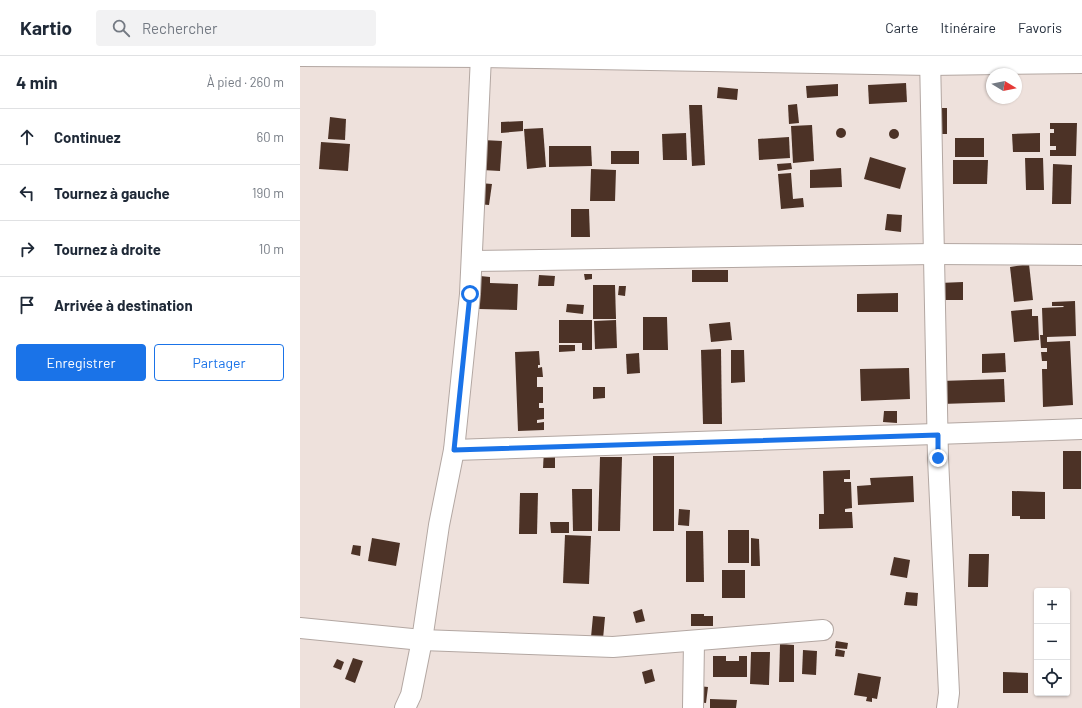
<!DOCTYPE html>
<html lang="fr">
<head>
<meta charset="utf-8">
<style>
  :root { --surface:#fff; --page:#f2f2f3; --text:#1f2937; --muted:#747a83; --line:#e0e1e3; --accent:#1a73e8 }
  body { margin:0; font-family:Barlow,sans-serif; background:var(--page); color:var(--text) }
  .controls { position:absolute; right:12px; bottom:12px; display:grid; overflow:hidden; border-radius:4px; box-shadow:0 1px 3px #0004 }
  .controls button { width:36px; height:36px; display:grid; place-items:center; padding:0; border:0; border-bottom:1px solid var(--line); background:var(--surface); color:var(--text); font:20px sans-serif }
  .compass { position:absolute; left:686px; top:12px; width:36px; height:36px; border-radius:50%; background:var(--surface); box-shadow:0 1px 3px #0004; rotate:100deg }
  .stop { position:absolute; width:12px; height:12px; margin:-9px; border:3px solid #1a73e8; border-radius:50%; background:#fff }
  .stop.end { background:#1a73e8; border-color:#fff; box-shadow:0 1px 4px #0008 }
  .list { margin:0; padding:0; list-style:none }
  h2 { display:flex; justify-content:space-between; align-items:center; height:52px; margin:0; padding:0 16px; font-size:17px }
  h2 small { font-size:13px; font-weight:400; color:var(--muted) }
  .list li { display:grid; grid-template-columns:26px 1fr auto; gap:12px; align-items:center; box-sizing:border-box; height:56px; padding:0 16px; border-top:1px solid var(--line) }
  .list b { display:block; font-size:15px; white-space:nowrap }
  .list em { font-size:13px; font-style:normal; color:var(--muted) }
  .actions { display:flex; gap:8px; padding:12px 16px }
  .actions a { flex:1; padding:9px 0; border:1px solid var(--accent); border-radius:4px; text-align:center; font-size:14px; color:var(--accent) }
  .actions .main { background:var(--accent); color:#fff }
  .icon { flex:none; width:22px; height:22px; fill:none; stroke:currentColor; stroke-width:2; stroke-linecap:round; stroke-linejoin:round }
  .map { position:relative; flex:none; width:782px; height:652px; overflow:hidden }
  header { display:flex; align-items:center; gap:24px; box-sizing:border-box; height:56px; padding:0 20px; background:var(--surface); border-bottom:1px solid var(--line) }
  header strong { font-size:19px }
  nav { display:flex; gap:22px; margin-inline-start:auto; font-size:14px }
  .search { width:280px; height:36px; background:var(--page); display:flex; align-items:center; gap:10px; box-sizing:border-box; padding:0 14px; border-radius:4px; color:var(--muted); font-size:15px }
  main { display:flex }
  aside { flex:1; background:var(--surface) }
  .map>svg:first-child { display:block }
  .building { fill:#4c3226 }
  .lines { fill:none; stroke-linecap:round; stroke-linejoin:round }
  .minor-casing { stroke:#b3a7a2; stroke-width:22 }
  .minor { stroke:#fff; stroke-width:20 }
  .route { stroke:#1a73e8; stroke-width:5 }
</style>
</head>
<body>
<header>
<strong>Kartio</strong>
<div class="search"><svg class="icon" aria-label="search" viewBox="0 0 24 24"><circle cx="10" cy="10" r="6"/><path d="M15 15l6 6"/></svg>Rechercher</div>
<nav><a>Carte</a><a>Itinéraire</a><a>Favoris</a></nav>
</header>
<main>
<aside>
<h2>4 min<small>À pied · 260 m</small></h2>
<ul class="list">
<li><svg class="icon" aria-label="ahead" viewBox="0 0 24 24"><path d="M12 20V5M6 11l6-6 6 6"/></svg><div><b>Continuez</b></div><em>60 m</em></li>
<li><svg class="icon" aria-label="left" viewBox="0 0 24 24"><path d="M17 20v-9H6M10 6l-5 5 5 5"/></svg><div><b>Tournez à gauche</b></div><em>190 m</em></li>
<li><svg class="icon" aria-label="right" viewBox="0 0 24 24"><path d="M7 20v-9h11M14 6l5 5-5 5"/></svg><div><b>Tournez à droite</b></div><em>10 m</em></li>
<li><svg class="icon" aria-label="arrive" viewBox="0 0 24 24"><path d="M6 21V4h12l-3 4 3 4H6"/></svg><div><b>Arrivée à destination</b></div></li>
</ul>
<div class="actions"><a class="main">Enregistrer</a><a>Partager</a></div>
</aside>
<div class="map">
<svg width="782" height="652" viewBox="0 0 782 652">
  <rect width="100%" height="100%" fill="#eee1dc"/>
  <!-- building -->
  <g class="building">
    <polygon points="606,27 607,46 569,48 568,29"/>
    <polygon points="538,28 538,40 507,42 506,30"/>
    <polygon points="418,31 438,33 437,44 417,42"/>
    <polygon points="497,48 499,67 489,68 488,49"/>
    <polygon points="389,49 402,49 405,109 392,110"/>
    <rect x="634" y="52" width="13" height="26"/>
    <polygon points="30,61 46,63 45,84 28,83"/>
    <polygon points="223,65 223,75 201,77 201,66"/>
    <polygon points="750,67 777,67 776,100 750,100 750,94 756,94 756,90 750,90 750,77 754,77 754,73 750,73"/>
    <polygon points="512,69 514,105 493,107 491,70"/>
    <circle cx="541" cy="77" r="5"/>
    <polygon points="243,72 246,111 227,113 224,73"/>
    <circle cx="594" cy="78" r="5"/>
    <polygon points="386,77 387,104 363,104 362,78"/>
    <polygon points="740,77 740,96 713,96 712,78"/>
    <polygon points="489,81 490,102 459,104 458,83"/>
    <rect x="655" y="82" width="29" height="19"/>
    <polygon points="183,84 202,85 200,115 182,114"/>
    <polygon points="21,86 50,88 48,115 19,113"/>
    <polygon points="249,90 291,90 292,110 249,111"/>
    <rect x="311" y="95" width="28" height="13"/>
    <polygon points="570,101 606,112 600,133 564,123"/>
    <polygon points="725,102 743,102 744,134 726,134"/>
    <polygon points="653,104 688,104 687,128 653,128"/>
    <polygon points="491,107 492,113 478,115 477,108"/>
    <polygon points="753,108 772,109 771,148 752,148"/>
    <polygon points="541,112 542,131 510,132 510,114"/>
    <polygon points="291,113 316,114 315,145 290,145"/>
    <polygon points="491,117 493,143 503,142 504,151 481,153 478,118"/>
    <polygon points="180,127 192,128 189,149 178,148"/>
    <polygon points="271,153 289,153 290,181 271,181"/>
    <polygon points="587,158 602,159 601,176 585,174"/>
    <polygon points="729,208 733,244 714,246 710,211"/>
    <rect x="392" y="214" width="36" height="12"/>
    <polygon points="284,218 292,218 292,223 285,224"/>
    <polygon points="239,219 255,220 254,230 238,230"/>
    <polygon points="180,220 190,221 190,227 218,228 217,254 179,253"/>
    <polygon points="663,226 663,244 639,244 639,227"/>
    <polygon points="293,229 315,229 316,263 293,263"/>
    <polygon points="319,230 326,230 325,240 318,239"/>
    <polygon points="598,237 598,256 557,256 557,238"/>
    <polygon points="775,245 776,280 747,281 747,286 770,285 773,349 743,351 742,313 747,313 747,305 742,305 741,296 747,296 747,292 741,292 740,279 743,279 742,252 764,251 763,250 752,250 752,246"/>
    <polygon points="267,248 284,249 283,258 266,256"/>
    <polygon points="732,253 732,260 738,260 739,284 714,286 711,255"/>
    <polygon points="343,261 367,261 368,294 343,294"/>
    <polygon points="259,264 292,264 292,294 282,294 282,287 259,287"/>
    <polygon points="316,264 317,292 295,293 294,265"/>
    <polygon points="430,266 432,284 411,286 409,268"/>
    <polygon points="259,289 275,289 275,295 259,296"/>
    <polygon points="421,293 422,368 403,368 401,294"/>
    <polygon points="431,294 444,294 445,326 431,327"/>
    <polygon points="239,295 240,309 238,309 238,312 242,311 243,321 237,321 237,331 243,331 243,347 239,347 239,352 244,352 244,363 237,364 237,367 244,366 244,374 218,375 215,296"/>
    <polygon points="339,297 340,317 327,318 326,298"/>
    <polygon points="705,297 706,316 682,317 682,298"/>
    <polygon points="609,312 610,343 561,345 560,313"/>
    <polygon points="704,323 705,346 641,348 640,325"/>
    <polygon points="293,331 305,331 305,342 293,343"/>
    <polygon points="584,355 597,355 597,367 583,366"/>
    <polygon points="244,394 255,394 255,412 243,412"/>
    <rect x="763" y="395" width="18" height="38"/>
    <rect x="353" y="400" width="21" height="75"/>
    <polygon points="300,401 322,401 320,475 298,475"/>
    <polygon points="550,414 550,423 544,423 544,426 551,426 552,452 545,453 545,456 552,456 553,472 519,473 519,458 524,458 523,415"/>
    <polygon points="613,420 614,446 558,449 557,430 571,429 570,422"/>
    <polygon points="272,433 292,433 292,475 273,475"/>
    <polygon points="712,435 745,436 745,463 720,463 720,460 712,460"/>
    <polygon points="220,437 238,437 237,478 219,478"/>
    <polygon points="379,453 390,454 389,470 378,469"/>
    <polygon points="250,466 269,466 269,477 251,477"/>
    <rect x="428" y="474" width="21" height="33"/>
    <polygon points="386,475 403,475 404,526 386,526"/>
    <polygon points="265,479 291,480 289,528 263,527"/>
    <polygon points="72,482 100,487 96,510 68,505"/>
    <polygon points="451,482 459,483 460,510 451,510"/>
    <polygon points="53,489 61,490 60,500 51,498"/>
    <polygon points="669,498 689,498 688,531 668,531"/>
    <polygon points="594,501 610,504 607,522 590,519"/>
    <rect x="422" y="514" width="23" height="28"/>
    <polygon points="606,536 618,537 617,550 604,549"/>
    <polygon points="342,553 345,565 336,567 333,556"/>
    <polygon points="391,558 404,558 404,560 413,560 413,570 391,570"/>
    <polygon points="293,560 305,561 303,583 291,581"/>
    <polygon points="536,585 548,587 547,593 535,592"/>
    <polygon points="480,588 494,589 494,626 479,626"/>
    <polygon points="536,593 545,595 544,601 535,600"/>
    <polygon points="503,594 517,595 516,619 502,618"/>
    <polygon points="451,596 470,596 469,629 450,628"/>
    <polygon points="413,600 426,600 426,605 439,605 439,600 447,600 447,621 413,621"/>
    <polygon points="53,602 63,605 55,627 45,623"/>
    <polygon points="37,603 44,606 41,614 33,611"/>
    <polygon points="352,613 355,625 345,628 342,616"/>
    <polygon points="703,616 728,617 728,637 703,637"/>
    <polygon points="558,617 581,621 577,643 572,642 572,646 566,645 567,641 554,639"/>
    <polygon points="398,630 408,631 406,647 396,646"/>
    <polygon points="410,643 437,644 436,652 410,652"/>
  </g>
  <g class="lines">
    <!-- minor casing -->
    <g class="minor-casing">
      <g id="minor">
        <polyline points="0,0 181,1 630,9 782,7"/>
        <polyline points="630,0 638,402 649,637 647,652"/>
        <polyline points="172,205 634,198 782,199"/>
        <polyline points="154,394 782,373"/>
        <polyline points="0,572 122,584 313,591 523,574"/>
        <polyline points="105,652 111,639 122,584 139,469 154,394 170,238 181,0"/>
        <polyline points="393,652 394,585"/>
      </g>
    </g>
    <!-- minor -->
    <use href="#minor" class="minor"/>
  </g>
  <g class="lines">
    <!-- route -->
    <polyline class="route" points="170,238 154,394 638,379 638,402"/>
  </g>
</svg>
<div class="controls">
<button>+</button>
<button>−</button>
<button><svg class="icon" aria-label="locate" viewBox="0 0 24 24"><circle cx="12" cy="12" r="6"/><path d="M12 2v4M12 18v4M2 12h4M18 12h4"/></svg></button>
</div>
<svg class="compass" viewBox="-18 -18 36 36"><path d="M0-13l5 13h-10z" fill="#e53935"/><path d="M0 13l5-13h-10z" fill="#747a83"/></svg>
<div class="stop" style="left:170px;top:238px"></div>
<div class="stop end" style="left:638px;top:402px"></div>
</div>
</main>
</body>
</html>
